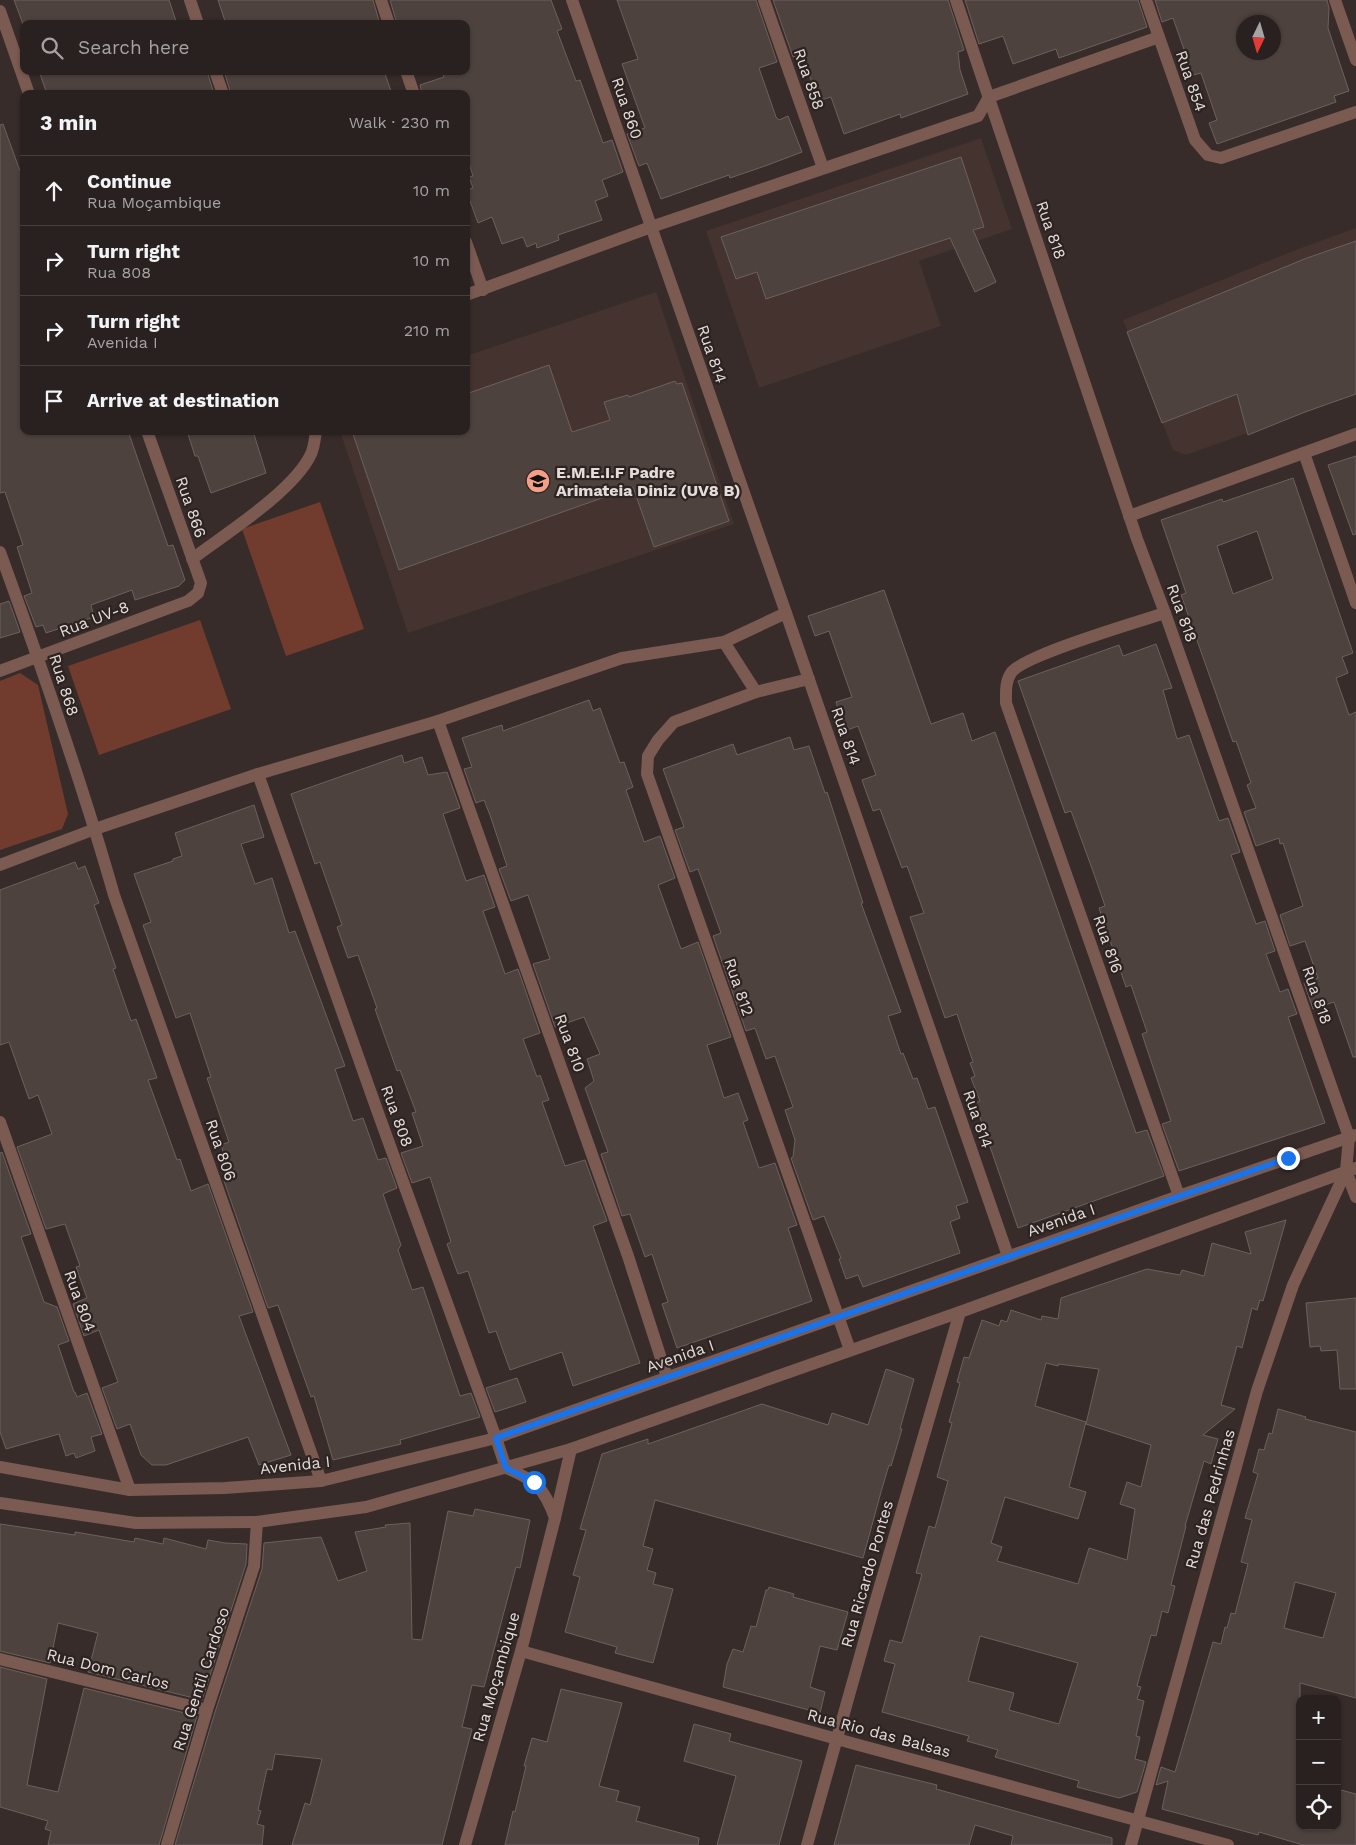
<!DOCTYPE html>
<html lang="en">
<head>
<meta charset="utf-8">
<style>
  :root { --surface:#29211f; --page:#352e2c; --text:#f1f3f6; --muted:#a5a3a4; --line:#453e3d }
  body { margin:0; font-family:"Work Sans",sans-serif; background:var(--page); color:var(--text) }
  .controls { position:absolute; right:15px; bottom:15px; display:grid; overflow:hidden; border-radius:10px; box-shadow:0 1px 4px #0004 }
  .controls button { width:45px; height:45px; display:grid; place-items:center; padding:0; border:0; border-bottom:1px solid var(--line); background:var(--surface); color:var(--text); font:25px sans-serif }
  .compass { position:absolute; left:1236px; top:15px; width:45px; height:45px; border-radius:50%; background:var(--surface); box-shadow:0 1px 4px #0004; rotate:185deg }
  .stop { position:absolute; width:15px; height:15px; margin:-11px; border:4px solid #1a73e8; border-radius:50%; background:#fff }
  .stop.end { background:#1a73e8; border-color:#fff; box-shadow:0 1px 5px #0008 }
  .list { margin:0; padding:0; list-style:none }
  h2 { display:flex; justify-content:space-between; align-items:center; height:65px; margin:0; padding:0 20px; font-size:21px }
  h2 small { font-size:16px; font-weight:400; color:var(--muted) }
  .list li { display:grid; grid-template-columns:32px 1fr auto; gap:15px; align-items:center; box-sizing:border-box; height:70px; padding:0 20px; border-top:1px solid var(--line) }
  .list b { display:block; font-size:19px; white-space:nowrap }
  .list p { margin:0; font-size:16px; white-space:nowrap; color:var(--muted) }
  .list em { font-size:16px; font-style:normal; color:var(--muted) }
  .icon { flex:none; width:28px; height:28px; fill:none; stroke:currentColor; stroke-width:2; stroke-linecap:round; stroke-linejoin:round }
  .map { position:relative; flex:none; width:1356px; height:1845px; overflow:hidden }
  .search { position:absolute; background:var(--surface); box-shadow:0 1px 4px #0004; left:20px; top:20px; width:450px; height:55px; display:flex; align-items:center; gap:12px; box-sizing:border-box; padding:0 18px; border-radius:10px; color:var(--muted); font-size:19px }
  .panel { position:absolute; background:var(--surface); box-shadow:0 1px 4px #0004; left:20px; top:90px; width:450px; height:345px; border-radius:10px }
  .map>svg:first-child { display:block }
  .built { fill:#44332e }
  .green { fill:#713c2e }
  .building { fill:#4d423e; stroke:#6d615e; fill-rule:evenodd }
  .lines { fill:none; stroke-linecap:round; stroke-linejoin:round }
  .minor { stroke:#7a5a51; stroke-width:12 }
  .route { stroke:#1a73e8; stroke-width:6 }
  .labels { text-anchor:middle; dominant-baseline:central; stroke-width:4.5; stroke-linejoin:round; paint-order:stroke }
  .street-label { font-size:16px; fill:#e3dcda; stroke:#2d2320 }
  .poi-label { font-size:16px; font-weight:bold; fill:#e3dcda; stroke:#2d2320; text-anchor:start }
</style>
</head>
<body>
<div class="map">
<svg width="1356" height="1845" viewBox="0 0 1356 1845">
  <rect width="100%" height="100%" fill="#372c29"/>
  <!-- built -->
  <g class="built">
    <polygon points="981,138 1012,229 919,261 941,326 759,388 706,231"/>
    <polygon points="1356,228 1356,394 1186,455 1173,450 1123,320 1298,249"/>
    <polygon points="656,292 734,524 408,633 340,431 466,431 466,356"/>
  </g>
  <!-- green -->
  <g class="green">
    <polygon points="320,502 364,629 286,656 242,529"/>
    <polygon points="200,620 231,709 99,755 68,666"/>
    <polygon points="20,673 38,685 68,814 62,829 0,850 0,681"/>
  </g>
  <!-- building -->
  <g class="building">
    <polygon points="14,0 169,0 177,24 23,24"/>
    <polygon points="218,0 373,0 380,24 226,24"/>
    <polygon points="390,0 551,0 562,29 557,31 576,81 580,80 603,143 612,140 623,172 602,180 608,196 595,201 602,220 558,235 559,240 537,248 536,243 527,247 523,237 502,244 492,217 478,223 466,190 473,188 469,177 473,176 466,154 466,94 422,94 420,85 444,77 442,71 466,71 466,24 397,24"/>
    <polygon points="617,0 756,0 777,62 759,68 776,117 779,120 788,116 802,152 765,166 730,178 729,175 661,199 647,163 639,166 627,134 645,128 622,64 638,59"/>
    <polygon points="773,0 948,0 964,50 958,52 960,70 968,94 901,118 900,114 844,134 831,97 818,101 802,53 793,57"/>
    <polygon points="965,0 1138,0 1147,27 1059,58 1056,49 1013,64 1003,36 979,44"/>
    <path d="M1155 0H1327L1329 8 1328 28 1349 91 1334 96 1336 102 1217 144 1209 123 1217 120 1201 73 1193 75 1173 18 1162 22ZM1244 22H1274V52H1244Z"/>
    <polygon points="39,71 207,71 214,94 47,94"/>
    <polygon points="224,71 384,71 392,94 231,94"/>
    <polygon points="3,124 20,171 24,170 24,431 128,431 168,546 173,545 185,580 179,586 135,600 132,590 91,605 94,617 46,633 43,625 36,627 24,596 32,593 17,547 23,545 5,492 0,493 0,125"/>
    <polygon points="961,157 984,227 973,230 996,282 975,292 950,238 766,299 757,272 736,279 721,237"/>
    <polygon points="1356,241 1356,394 1305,412 1248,435 1237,394 1162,423 1127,332 1307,258"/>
    <polygon points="549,365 572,432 610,420 604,402 628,395 629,397 675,381 677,384 682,383 729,521 654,547 633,487 399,570 352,431 466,431 466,394"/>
    <polygon points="187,431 253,431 266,473 211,493 198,456 195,456"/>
    <polygon points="1356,456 1356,534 1353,535 1328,465"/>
    <path d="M1293 478 1353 653 1342 657 1348 673 1336 678 1349 715 1356 712V1057H1353L1334 1002 1313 1009 1304 983 1318 978 1305 941 1290 946 1280 915 1303 906 1283 843 1280 844 1279 838 1256 846 1244 812 1256 808 1247 785 1251 783 1236 741 1233 742 1181 595 1186 593 1161 520 1222 499 1223 502ZM1257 531 1273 579 1233 594 1217 546Z"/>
    <polygon points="884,590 931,724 963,713 972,741 995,732 1136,1133 1147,1130 1164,1176 1018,1228 975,1103 980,1101 971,1078 975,1076 970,1063 973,1062 957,1014 945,1018 910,917 924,913 907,866 902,868 880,809 873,811 862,780 876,775 858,726 845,731 836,702 852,697 829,631 815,636 808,616"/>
    <polygon points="9,601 20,632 0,638 0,604"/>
    <polygon points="1156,644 1172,688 1163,690 1177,739 1189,735 1219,821 1228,818 1240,852 1231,855 1256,924 1265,921 1275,951 1266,954 1280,992 1288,989 1297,1014 1288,1017 1325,1123 1179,1171 1162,1124 1171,1121 1142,1034 1147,1032 1131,985 1126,987 1099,908 1105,906 1094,874 1071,811 1065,813 1018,681 1119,645 1123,656"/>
    <polygon points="589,700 593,711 600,708 620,763 624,762 633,787 626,790 644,842 660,836 675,878 658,885 681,949 698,942 731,1037 707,1045 724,1098 738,1093 748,1120 743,1122 759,1168 775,1163 797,1225 788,1228 812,1301 677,1348 662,1304 668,1302 652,1254 645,1257 630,1214 622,1216 601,1154 608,1152 585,1088 594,1081 587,1059 600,1054 584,1017 555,1027 533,964 550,959 528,895 511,901 499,869 507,866 490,815 484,800 476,803 464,769 472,767 462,738 502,725 503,731"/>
    <polygon points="790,737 794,750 809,746 825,793 827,792 863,903 861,903 901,1012 888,1016 901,1054 903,1053 913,1079 917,1078 928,1109 935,1107 968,1202 956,1206 960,1218 950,1222 960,1253 863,1287 858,1275 846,1279 839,1259 841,1258 824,1216 813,1220 791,1158 793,1157 795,1140 785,1110 793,1107 775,1056 766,1059 755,1028 746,1031 713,936 721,933 710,902 698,869 690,872 675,830 684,827 663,769 733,744 737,755"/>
    <polygon points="402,755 404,763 422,757 428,775 447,772 460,808 443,814 466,881 484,875 495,907 483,911 505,974 518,969 540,1033 523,1039 537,1077 540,1075 549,1100 542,1102 565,1166 585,1160 607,1221 593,1226 640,1363 573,1386 562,1352 510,1370 496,1331 489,1333 468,1271 458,1274 447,1244 451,1242 430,1177 412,1183 401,1153 423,1146 412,1113 416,1112 400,1070 397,1071 375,1009 377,1008 358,955 348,958 337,927 342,925 320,862 315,864 291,794"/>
    <polygon points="254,805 264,837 241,844 255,884 272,878 289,933 295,931 345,1066 335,1069 353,1121 363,1118 378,1160 386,1158 397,1188 383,1194 401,1245 398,1250 412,1290 423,1287 460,1396 471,1393 480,1417 400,1440 401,1444 333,1460 314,1396 311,1397 278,1305 268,1308 223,1178 231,1175 221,1145 229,1142 207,1078 211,1077 190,1013 176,1018 143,925 151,922 134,874 173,861 173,859 182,856 175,833"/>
    <polygon points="75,862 78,869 85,866 99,903 94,905 116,968 113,969 131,1021 136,1019 157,1078 148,1080 177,1160 180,1159 191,1191 208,1184 253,1312 239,1316 291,1455 259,1465 248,1437 166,1465 152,1465 141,1455 130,1424 117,1429 102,1388 118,1382 99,1330 84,1336 73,1304 87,1298 76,1267 80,1266 65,1224 46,1229 17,1147 52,1134 38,1095 29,1099 9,1042 0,1045 0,890"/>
    <polygon points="2,1152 31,1234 21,1237 44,1302 57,1307 69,1341 58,1345 74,1392 75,1392 77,1397 87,1393 102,1434 91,1437 95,1451 76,1458 74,1453 66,1456 59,1434 6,1449 0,1432 0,1153"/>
    <path d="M1286 1220 1263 1301 1260 1300 1257 1310 1252 1308 1242 1348 1237 1346 1221 1405 1235 1409 1203 1435 1218 1439 1211 1464 1204 1461 1185 1526H1186L1171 1585 1175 1586 1168 1613 1162 1611 1156 1636 1151 1635 1137 1686 1141 1687 1137 1699 1144 1701 1136 1736 1140 1737 1135 1759 1146 1762 1137 1792 1119 1798 1077 1787 1079 1781 995 1757 998 1750 967 1741 969 1736 882 1712 895 1664 884 1661 890 1640 902 1643 922 1574 916 1573 929 1526 935 1528 948 1481 937 1477 952 1423 949 1422 960 1383 957 1382 964 1357 969 1358 982 1320 999 1326 1001 1320 1007 1322 1011 1310 1041 1320 1042 1316 1058 1319 1061 1298 1147 1269 1180 1275 1182 1270 1204 1276 1212 1243 1251 1254 1245 1232ZM1046 1363 1058 1366V1364L1099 1369 1086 1424 1151 1445 1141 1487 1127 1482 1120 1504 1135 1509 1127 1560 1089 1548 1078 1584 997 1561 1002 1547 991 1543 1005 1497 1078 1519 1086 1492 1069 1487 1086 1422 1035 1406ZM980 1636 1078 1663 1059 1724 1009 1710 1014 1693 968 1681Z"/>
    <polygon points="1356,1298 1356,1389 1340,1389 1337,1350 1321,1351 1320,1346 1310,1347 1306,1303"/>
    <polygon points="886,1369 914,1379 900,1429 902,1429 891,1466 889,1465 881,1492 863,1558 655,1500 643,1546 653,1549 647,1570 656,1573 653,1584 673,1589 653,1663 615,1653 617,1647 565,1632 580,1577 573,1575 586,1530 580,1529 602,1454 648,1439 648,1444 762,1404 828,1425 832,1413 868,1425"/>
    <polygon points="517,1378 526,1402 495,1412 486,1388"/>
    <path d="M1278 1409 1306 1417 1305 1419 1356 1432V1698L1300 1683V1826H1337V1789L1356 1794V1845H1303L1259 1832 1258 1835 1162 1809 1168 1781 1156 1785 1161 1767 1175 1772 1213 1642 1221 1644 1225 1627 1227 1628 1231 1613 1235 1614 1248 1564 1241 1562 1252 1520 1245 1518 1258 1474 1253 1472 1259 1449 1264 1450 1269 1433 1272 1434ZM1295 1582 1336 1593 1323 1638 1284 1628Z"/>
    <polygon points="475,1509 530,1520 520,1568 516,1567 484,1687 472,1685 462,1727 472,1729 442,1845 292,1845 305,1803 310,1805 322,1759 275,1754 272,1770 267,1769 258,1810 261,1811 257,1824 264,1826 262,1845 175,1845 215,1712 262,1569 264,1543 321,1537 338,1581 367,1571 355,1532 386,1527 385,1525 410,1523 412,1639 422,1640 448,1511 473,1516"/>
    <polygon points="0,1524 75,1535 75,1532 134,1542 135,1538 163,1544 164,1538 206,1549 208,1540 225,1543 247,1544 246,1564 202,1700 88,1672 98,1633 58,1623 50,1663 0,1651"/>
    <polygon points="769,1587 794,1594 793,1597 848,1612 837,1650 820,1646 810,1687 825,1692 820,1713 723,1687 727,1664 733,1649 743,1652 751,1626 756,1627 766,1590 768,1590"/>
    <polygon points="0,1667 47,1679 27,1785 58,1792 84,1688 197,1716 159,1845 48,1845 51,1831 45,1829 48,1821 0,1807"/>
    <polygon points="561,1689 622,1703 599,1786 619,1791 616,1801 640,1807 636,1821 699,1838 698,1845 505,1845 513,1811 515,1812 526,1766 524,1766 532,1738 547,1742"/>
    <polygon points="694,1724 731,1734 729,1741 802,1761 779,1845 717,1845 736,1776 684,1761"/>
    <polygon points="856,1765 937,1785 936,1789 1112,1838 1112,1845 1011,1845 1013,1836 975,1825 969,1845 834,1845"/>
  </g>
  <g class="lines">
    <!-- minor -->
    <g class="minor">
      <polyline points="190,0 198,24"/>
      <polyline points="381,0 389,24"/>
      <polyline points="572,0 786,613 1008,1256"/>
      <polyline points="764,0 823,168"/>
      <polyline points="956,0 1137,539 1165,613 1349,1137 1346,1171 1356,1197"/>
      <polyline points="1146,0 1195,140 1208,155 1221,158 1356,112"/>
      <polyline points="1335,0 1356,60"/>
      <polyline points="0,11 29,94"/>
      <polyline points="215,71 223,94"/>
      <polyline points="406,71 414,94"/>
      <polyline points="466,242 483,290"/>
      <polyline points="466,295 651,227 978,116 989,97 1159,37"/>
      <polyline points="1304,453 1356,603"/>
      <polyline points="1129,516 1356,434"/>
      <path d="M0 552C41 665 81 779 114 895L321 1481"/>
      <path d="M192 559C225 534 294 491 311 454 314 448 315 438 316 431"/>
      <path d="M1165 613C1140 621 1021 656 1011 673 1005 682 1006 693 1006 703L1179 1196"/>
      <polyline points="724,642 756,692"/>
      <polyline points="0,671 188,601 198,593 201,583 147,431"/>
      <polyline points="809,679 756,692 674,722 658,740 648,756 647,774 850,1350"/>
      <polyline points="438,721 628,1256 667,1377"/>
      <path d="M258 774 377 1110 497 1441 506 1468C535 1480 544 1487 555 1518L521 1651 465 1845"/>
      <polyline points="0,865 95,829 258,774 438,721 622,658 724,642 786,613"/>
      <polyline points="0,1122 130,1490"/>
      <polyline points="0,1467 130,1490 225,1488 321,1481 496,1438 1179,1196 1356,1135"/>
      <polyline points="0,1503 136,1523 257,1522 366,1507 571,1449 960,1312 1356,1168"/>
      <polyline points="555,1518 571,1449"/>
      <polyline points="521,1651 855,1744 1228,1845"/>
      <polyline points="0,1659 207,1710"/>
      <polyline points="167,1845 207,1710 254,1566 257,1522"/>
      <polyline points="807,1845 873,1610 960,1312"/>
      <polyline points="1131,1845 1257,1391 1293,1285 1346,1171"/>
    </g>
  </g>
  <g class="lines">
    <!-- route -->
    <polyline class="route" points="534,1482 506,1468 496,1438 1288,1158"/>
  </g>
  <!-- icons -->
  <defs>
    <g id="school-disc" transform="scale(1.25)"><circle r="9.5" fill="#f49e87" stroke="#2d2320"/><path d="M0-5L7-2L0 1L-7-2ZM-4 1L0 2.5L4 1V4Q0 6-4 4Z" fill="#111"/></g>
  </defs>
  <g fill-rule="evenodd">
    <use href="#school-disc" x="538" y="481"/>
  </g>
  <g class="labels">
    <!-- street labels -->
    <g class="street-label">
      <text transform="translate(809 79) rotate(71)">Rua 858</text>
      <text transform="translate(1191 81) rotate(71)">Rua 854</text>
      <text transform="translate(627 108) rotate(71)">Rua 860</text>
      <text transform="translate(1051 230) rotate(71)">Rua 818</text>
      <text transform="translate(712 354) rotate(71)">Rua 814</text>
      <text transform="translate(191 507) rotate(71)">Rua 866</text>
      <text transform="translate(1182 613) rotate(70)">Rua 818</text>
      <text transform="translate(94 619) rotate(-21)">Rua UV-8</text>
      <text transform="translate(64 685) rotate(72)">Rua 868</text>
      <text transform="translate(846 736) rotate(71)">Rua 814</text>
      <text transform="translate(1108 944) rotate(71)">Rua 816</text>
      <text transform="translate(739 987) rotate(71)">Rua 812</text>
      <text transform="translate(1317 995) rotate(71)">Rua 818</text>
      <text transform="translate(570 1043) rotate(70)">Rua 810</text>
      <text transform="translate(397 1116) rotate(70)">Rua 808</text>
      <text transform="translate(978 1119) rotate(71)">Rua 814</text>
      <text transform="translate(221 1150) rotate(71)">Rua 806</text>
      <text transform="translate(1061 1220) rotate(-19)">Avenida I</text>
      <text transform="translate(80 1301) rotate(70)">Rua 804</text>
      <text transform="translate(680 1356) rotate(-19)">Avenida I</text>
      <text transform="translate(295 1465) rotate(-6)">Avenida I</text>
      <text transform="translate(1210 1499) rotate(-74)">Rua das Pedrinhas</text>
      <text transform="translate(867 1574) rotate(-74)">Rua Ricardo Pontes</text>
      <text transform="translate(108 1669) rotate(14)">Rua Dom Carlos</text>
      <text transform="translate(496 1677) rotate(-74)">Rua Moçambique</text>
      <text transform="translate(201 1679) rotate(-72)">Rua Gentil Cardoso</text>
      <text transform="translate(879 1733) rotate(15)">Rua Rio das Balsas</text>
    </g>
    <!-- poi labels -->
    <g class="poi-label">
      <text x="556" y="472">E.M.E.I.F Padre<tspan x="556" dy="18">Arimateia Diniz (UV8 B)</tspan></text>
    </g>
  </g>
</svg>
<div class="controls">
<button>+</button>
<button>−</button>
<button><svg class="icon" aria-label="locate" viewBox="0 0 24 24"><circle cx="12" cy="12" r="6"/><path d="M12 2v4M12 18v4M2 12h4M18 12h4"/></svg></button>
</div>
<svg class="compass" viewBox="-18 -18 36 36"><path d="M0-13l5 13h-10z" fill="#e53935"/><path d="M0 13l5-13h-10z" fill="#a5a3a4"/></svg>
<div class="stop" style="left:534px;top:1482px"></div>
<div class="stop end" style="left:1288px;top:1158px"></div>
<div class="search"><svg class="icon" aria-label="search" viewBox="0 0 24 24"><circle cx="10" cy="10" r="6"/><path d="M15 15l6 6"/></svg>Search here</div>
<section class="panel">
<h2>3 min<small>Walk · 230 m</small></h2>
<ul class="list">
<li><svg class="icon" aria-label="ahead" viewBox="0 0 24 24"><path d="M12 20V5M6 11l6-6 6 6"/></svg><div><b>Continue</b><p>Rua Moçambique</p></div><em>10 m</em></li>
<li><svg class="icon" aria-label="right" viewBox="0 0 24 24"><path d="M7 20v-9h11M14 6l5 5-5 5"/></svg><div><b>Turn right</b><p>Rua 808</p></div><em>10 m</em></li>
<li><svg class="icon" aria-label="right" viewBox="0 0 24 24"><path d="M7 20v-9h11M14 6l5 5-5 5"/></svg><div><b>Turn right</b><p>Avenida I</p></div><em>210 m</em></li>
<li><svg class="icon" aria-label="arrive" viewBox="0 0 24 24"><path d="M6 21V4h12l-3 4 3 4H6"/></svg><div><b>Arrive at destination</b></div></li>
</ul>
</section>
</div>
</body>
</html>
